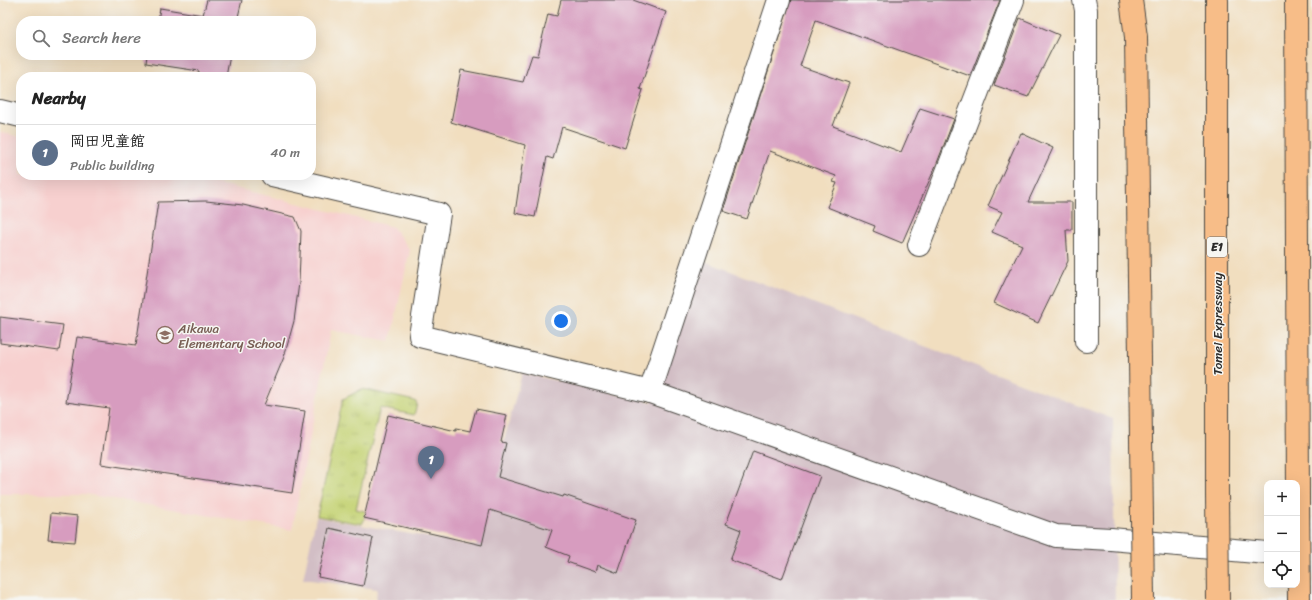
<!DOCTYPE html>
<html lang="en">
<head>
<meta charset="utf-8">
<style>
  :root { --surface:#fff; --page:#f6f6f6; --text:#222; --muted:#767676; --line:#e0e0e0; --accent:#2563eb }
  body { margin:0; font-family:Sriracha,"Klee One",sans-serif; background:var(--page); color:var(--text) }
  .controls { position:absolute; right:12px; bottom:12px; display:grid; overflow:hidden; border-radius:8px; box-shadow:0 4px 16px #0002 }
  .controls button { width:36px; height:36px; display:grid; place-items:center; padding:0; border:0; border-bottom:1px solid var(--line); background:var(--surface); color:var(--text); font:20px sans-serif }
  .you { position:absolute; left:561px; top:321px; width:14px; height:14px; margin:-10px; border:3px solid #fff; border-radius:50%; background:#1a73e8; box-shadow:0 0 0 6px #1a73e833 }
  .badge { display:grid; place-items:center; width:26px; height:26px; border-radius:50%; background:var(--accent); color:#fff; font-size:13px; font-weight:700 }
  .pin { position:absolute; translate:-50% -33px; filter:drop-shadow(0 1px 2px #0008) }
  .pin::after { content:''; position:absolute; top:21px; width:14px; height:12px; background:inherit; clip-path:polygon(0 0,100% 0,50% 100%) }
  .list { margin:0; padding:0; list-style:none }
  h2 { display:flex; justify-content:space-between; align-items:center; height:52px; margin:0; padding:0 16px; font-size:17px }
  h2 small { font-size:13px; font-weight:400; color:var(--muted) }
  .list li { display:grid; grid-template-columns:26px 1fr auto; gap:12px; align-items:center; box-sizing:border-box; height:56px; padding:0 16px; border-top:1px solid var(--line) }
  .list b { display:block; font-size:15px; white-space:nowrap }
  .list p { margin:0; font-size:13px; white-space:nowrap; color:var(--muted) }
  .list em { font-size:13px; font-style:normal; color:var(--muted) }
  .icon { flex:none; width:22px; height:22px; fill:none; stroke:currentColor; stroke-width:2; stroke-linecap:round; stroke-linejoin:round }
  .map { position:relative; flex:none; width:1312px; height:600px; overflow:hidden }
  .search { position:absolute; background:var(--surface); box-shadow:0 4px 16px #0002; left:16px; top:16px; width:300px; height:44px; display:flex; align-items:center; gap:10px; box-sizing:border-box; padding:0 14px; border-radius:16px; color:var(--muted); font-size:15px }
  .panel { position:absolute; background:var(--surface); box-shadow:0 4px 16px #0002; left:16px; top:72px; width:300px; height:108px; border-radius:16px }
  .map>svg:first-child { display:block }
  .built { fill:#f7d0cf }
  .industrial { fill:#d2bec5 }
  .park { fill:url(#park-tufts); stroke:#787f50 }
  .building { fill:#d79cbf }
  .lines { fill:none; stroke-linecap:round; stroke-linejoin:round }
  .minor-casing { stroke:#494641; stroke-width:24 }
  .highway-casing { stroke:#494641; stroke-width:24 }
  .minor { stroke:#fff; stroke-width:22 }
  .highway { stroke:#f7bd88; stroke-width:22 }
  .highway-bridge-casing { stroke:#494641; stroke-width:24; stroke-linecap:butt }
  .highway-bridge { stroke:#f7bd88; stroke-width:22 }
  .labels { text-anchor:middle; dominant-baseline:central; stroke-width:3; stroke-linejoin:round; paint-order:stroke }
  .shield { fill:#f6f6f2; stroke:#686867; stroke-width:1 }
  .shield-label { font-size:12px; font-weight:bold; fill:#2b2b2b }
  .street-label { font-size:13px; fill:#2b2b2b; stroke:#f6f6f2 }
  .education-label { font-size:13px; fill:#785e54; stroke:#f6f6f2; text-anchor:start }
</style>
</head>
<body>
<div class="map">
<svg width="1312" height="600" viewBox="0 0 1312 600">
  <defs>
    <pattern id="park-tufts" width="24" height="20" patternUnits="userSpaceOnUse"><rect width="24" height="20" fill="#c5d375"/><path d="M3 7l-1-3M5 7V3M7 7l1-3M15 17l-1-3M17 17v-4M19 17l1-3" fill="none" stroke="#a9b565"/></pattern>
  </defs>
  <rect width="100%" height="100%" fill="#f6f6f2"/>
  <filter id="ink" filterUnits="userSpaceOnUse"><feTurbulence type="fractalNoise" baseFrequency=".025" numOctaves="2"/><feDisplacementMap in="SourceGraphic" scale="8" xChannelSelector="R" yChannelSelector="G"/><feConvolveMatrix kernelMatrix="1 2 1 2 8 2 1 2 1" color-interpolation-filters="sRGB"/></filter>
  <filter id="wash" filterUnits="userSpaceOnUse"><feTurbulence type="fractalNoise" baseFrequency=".012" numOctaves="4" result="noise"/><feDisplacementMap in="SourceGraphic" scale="16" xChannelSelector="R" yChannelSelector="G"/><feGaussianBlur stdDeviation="0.9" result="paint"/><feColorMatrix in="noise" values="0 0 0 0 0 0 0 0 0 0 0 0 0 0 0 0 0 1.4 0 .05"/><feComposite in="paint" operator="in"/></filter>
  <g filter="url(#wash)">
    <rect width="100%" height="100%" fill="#f1debf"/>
    <!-- built -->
    <polygon class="built" points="0,132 21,137 21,175 183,175 393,227 410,250 390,341 331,330 292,530 85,494 0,494"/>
    <!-- industrial -->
    <polygon class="industrial" points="702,260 1113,419 1115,600 376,600 377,589 303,579 316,517 476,546 522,373 652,402"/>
    <!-- park -->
    <polygon class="park" points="362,389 415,401 417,404 414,415 380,408 356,509 368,512 362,524 317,516 343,399"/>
    <g id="blocks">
      <!-- building -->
      <g class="building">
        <polygon points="207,0 242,0 237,21 152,21 158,21 160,8 203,15"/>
        <polygon points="561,0 633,0 666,12 640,89 643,90 625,148 562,127 553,159 547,157 535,217 515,213 525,145 451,122 461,70 523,82 532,55 538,56 548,14 557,16"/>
        <polygon points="791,0 1000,0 970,76 816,20 800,66 849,83 833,126 901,152 920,108 954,119 937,163 902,243 873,231 875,226 827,207 837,183 833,182 836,176 770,151 747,219 723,211"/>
        <polygon points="1020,18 1059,35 1028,97 994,85"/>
        <polygon points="147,55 230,55 226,77 198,77 199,71 146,63"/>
        <polygon points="1021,133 1053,148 1028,202 1072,202 1072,230 1066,230 1068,261 1038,323 994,303 1022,245 992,232 1002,212 988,206"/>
        <polygon points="206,201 243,205 295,217 301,231 299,283 294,321 284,357 264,405 305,411 292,493 101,464 109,408 66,402 77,337 136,345 158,202"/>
        <polygon points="0,317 63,325 59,351 0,343"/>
        <polygon points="476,409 507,415 501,442 506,443 498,477 563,497 564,495 636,520 618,573 597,565 595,572 567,562 569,556 546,547 552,530 490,510 482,545 364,518 388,415 456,431 456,428 470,431"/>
        <polygon points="753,451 820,476 782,579 730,560 741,530 726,524"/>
        <polygon points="51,513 78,516 75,542 48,540"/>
        <polygon points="329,528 373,538 363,586 318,577"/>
      </g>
    </g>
  </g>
  <g filter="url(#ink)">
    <use href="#blocks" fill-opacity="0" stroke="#494641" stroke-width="1"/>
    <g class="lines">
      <!-- minor casing -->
      <g class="minor-casing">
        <g id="minor">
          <polyline points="1084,0 1086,10 1086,341"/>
          <polyline points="0,111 21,116"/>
          <polyline points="272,175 439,214 420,336 650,392 1056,536 1111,539 1267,553"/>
          <polyline points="919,245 1013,0"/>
          <polyline points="650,392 779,0"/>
        </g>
      </g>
      <!-- highway casing -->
      <g class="highway-casing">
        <g id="highway">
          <polyline points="1131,0 1136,37"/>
          <polyline points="1296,0 1298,499"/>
          <polyline points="1217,494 1217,0"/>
        </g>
      </g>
      <!-- minor -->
      <use href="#minor" class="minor"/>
      <!-- highway -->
      <use href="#highway" class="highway"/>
      <!-- highway-bridge casing -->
      <g class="highway-bridge-casing">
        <g id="highway-bridge">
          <polyline points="1136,37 1143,600"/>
          <polyline points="1217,494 1218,600"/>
          <polyline points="1298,499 1299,600"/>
        </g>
      </g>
      <!-- highway-bridge -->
      <use href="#highway-bridge" class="highway-bridge"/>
    </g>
  </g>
  <!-- icons -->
  <defs>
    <g id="school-ring" transform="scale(0.9)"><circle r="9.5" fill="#f6f6f2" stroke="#8d6e63" stroke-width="1.5"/><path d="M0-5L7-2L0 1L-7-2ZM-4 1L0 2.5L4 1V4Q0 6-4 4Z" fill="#8d6e63"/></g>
  </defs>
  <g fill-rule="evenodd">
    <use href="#school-ring" x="165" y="335"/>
  </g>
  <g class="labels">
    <!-- shield labels -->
    <rect class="shield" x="1207" y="237" width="20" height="20" rx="3"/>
    <g class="shield-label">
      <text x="1217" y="247">E1</text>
    </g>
    <!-- street labels -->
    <g class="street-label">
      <text transform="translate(1217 324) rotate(-90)">Tomei Expressway</text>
    </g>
    <!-- education labels -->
    <g class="education-label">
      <text x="178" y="328">Aikawa<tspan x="178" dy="15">Elementary School</tspan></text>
    </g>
  </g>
</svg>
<div class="controls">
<button>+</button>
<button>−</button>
<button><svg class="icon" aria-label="locate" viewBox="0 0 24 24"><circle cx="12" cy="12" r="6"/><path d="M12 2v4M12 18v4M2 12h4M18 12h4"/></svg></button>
</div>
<div class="you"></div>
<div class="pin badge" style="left:431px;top:479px;background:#5c6f8a">1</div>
<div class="search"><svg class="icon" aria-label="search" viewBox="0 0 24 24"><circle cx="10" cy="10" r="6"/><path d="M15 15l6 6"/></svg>Search here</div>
<section class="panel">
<h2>Nearby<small></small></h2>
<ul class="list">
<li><span class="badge" style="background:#5c6f8a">1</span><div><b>岡田児童館</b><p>Public building</p></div><em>40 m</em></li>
</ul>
</section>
</div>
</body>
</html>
